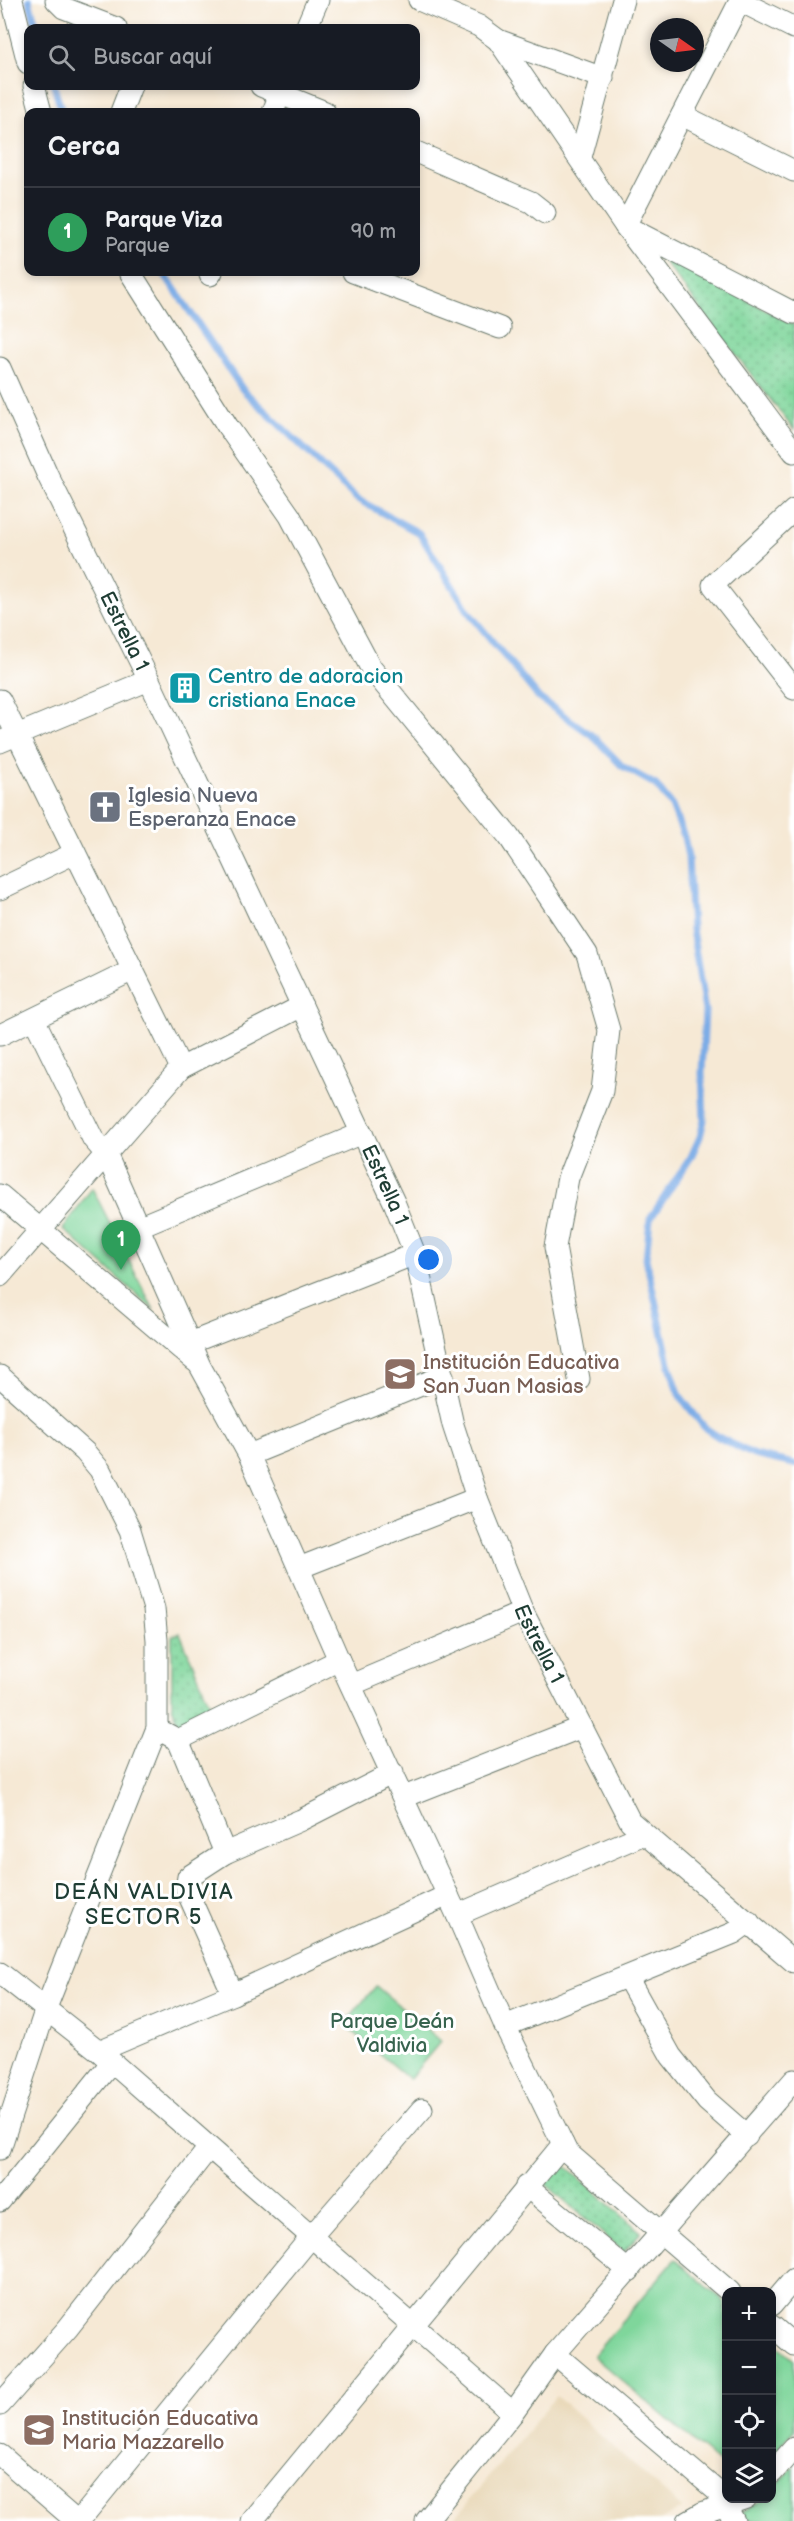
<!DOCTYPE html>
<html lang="es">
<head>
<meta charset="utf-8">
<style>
  :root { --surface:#171b24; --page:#242831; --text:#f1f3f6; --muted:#9ea1a6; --line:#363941; --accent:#1f6fb2 }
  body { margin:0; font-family:"Balsamiq Sans",sans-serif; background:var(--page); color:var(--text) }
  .controls { position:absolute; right:18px; bottom:18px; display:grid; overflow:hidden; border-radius:12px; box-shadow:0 3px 9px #0003 }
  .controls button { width:54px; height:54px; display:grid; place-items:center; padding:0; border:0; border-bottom:2px solid var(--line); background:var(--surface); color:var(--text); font:30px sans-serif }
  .compass { position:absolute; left:650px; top:18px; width:54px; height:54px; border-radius:50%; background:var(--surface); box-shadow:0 3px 9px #0003; rotate:104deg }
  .you { position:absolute; left:429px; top:1260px; width:21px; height:21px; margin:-15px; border:4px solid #fff; border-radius:50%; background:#1a73e8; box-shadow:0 0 0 9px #1a73e833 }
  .badge { display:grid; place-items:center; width:39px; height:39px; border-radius:50%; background:var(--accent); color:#fff; font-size:20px; font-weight:700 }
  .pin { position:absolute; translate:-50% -50px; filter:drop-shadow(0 2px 3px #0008) }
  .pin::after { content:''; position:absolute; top:32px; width:21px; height:18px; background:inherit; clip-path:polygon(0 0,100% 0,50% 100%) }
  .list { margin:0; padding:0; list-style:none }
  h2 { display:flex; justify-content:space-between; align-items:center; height:78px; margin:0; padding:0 24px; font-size:26px }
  h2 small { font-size:20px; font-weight:400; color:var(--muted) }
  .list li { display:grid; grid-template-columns:39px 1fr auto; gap:18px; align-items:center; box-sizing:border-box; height:90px; padding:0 24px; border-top:2px solid var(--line) }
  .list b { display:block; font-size:22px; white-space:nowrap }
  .list p { margin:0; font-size:20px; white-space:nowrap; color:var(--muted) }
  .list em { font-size:20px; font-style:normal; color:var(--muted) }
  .icon { flex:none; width:33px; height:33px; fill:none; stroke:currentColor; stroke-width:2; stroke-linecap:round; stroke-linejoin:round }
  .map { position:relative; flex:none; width:794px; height:2521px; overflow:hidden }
  .search { position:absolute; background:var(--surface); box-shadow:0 3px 9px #0003; left:24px; top:24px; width:396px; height:66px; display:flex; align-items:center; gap:15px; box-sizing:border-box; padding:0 21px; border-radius:12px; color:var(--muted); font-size:22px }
  .panel { position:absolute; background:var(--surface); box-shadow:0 3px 9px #0003; left:24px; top:108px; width:396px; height:168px; border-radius:12px }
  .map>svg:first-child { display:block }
  .built { fill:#e9d9ba }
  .grass { fill:url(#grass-dots); stroke:#4f8a68; stroke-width:1.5 }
  .park { fill:#7fd69b; stroke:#4f8a68; stroke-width:1.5 }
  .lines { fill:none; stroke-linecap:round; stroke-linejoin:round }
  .stream { stroke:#7bace6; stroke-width:7 }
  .minor-casing { stroke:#6a796c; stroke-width:23 }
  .minor { stroke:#fff; stroke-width:21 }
  .labels { text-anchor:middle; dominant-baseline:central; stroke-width:6; stroke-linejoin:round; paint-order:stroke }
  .street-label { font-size:21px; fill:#1f3d34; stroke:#fff }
  .culture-label { font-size:21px; fill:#0d838f; stroke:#fff; text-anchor:start }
  .worship-label { font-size:21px; fill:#5b616d; stroke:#fff; text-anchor:start }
  .education-label { font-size:21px; fill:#785e54; stroke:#fff; text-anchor:start }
  .park-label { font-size:21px; fill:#37634e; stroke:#fff }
  .neighbourhood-label { font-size:22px; letter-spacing:1.5px; fill:#1f3d34; stroke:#fff }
</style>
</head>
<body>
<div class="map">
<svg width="794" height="2521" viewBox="0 0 794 2521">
  <defs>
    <pattern id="grass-dots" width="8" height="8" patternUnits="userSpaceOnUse" patternTransform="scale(1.5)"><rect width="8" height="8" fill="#7fd69b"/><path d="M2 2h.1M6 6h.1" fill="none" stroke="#67af7f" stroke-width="1.8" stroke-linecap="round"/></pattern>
  </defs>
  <rect width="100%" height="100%" fill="#fff"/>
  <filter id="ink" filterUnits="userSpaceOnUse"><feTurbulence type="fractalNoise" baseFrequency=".0167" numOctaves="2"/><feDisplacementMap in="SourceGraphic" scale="12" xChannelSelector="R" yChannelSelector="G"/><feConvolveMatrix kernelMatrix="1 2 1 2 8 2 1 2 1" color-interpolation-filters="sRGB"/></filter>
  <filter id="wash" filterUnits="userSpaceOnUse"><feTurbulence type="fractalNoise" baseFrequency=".008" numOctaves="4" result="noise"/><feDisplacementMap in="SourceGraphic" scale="24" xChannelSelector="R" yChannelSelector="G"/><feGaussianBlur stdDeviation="1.35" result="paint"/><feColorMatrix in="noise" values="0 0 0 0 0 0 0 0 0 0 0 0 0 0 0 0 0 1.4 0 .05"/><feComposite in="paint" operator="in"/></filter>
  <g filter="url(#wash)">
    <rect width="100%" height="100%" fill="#f6e9d5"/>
    <!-- built -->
    <polygon class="built" points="556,2396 682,2508 660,2521 452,2521"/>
    <!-- grass -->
    <g class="grass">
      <polygon points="656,251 794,325 794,430"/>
      <polygon points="180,1633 213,1712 180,1727 172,1706 172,1636"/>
      <polygon points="560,2161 641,2232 624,2252 542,2181"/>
    </g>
    <!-- park -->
    <g class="park">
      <polygon points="92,1188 154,1310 63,1229"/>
      <polygon points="376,1986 441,2041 409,2079 344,2024"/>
      <polygon points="675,2259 726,2303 726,2469 593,2356"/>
      <polygon points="772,2341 794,2360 794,2430 772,2456"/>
      <polygon points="794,2466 794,2521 747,2521 742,2512 764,2499 772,2498 772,2491"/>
    </g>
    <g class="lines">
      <!-- stream -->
      <g class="stream">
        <polyline points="29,0 37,28"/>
        <polyline points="54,86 62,112"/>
        <polyline points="163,272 243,390 357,499 419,533 470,614 539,698 593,736 622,766 656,785 672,806 684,837 688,857 692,929 705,1011 702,1073 704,1120 700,1137 691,1157 650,1219 646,1259 669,1363 680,1396 705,1428 720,1438 754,1455 794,1464"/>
      </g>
    </g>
  </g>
  <g filter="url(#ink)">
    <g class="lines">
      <!-- minor casing -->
      <g class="minor-casing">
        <g id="minor">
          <polyline points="12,0 28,63"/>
          <polyline points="56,0 64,8 116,28"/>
          <polyline points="419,0 479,26 498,40 625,226 794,452"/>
          <polyline points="306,28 318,0"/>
          <polyline points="794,28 740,1 625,226 794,313"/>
          <polyline points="498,40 603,78"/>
          <polyline points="34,86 41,112"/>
          <polyline points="261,86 325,112"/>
          <polyline points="121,112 131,86"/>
          <polyline points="273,112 283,86"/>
          <polyline points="682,115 794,171"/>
          <polyline points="416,152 531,202 545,213"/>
          <polyline points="580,157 623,0"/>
          <polyline points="130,272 228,427 290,516 371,668 509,837 587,954 609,1030 602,1091 568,1178 555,1247 579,1379"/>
          <polyline points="353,272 500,328"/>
          <polyline points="210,275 212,272"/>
          <path id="s1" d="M0 368 48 476 149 680 394 1202 415 1254 453 1425 477 1498 523 1612 630 1821 794 1962"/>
          <polyline points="794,510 713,585 794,689"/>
          <polyline points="0,700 181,1068"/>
          <polyline points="0,742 149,680"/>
          <polyline points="0,889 75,853"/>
          <polyline points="34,1019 93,1139 106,1154 200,1366 249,1455 339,1660 457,1915 505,2026 563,2144 567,2152 730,2292"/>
          <polyline points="0,1035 133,970"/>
          <polyline points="0,1195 195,1361"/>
          <polyline points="138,1227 362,1133"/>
          <polyline points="0,1276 181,1068 302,1006"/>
          <polyline points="190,1343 415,1254"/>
          <polyline points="0,1376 85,1452 100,1470 130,1530 154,1609 157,1640 157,1728 46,2008 0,2149"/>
          <polyline points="249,1455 443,1376"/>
          <polyline points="299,1568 477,1498"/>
          <polyline points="351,1685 523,1612"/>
          <polyline points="165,1733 178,1740 225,1853"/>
          <polyline points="178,1740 339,1660"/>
          <polyline points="404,1797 582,1727"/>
          <polyline points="457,1915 644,1834"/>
          <polyline points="0,1973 99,2051 513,2413"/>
          <polyline points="627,1977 671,2056 707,2101 747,2136"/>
          <polyline points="233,1994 186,1889 188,1877 225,1853 301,1820 393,1773"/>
          <polyline points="505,2026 734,1933 749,1922"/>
          <polyline points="99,2051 233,1994 448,1895"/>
          <polyline points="526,2186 629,2271"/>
          <polyline points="0,2201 111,2063"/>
          <polyline points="772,2305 794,2279"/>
          <polyline points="772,2326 794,2345"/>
          <polyline points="555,2354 718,2492 734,2521"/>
          <polyline points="0,2405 68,2328 208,2149"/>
          <polyline points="0,2455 76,2521"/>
          <polyline points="772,2473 794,2448"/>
          <polyline points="79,2521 310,2238 422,2109"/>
          <polyline points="252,2521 563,2144"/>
          <polyline points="426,2521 513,2413 555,2354 794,2080"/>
          <polyline points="688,2521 702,2513 746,2498"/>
        </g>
      </g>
      <!-- minor -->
      <use href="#minor" class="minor"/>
    </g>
  </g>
  <!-- icons -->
  <defs>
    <g id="building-square" transform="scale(1.725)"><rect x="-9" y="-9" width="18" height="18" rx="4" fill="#0f9aa8" stroke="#fff"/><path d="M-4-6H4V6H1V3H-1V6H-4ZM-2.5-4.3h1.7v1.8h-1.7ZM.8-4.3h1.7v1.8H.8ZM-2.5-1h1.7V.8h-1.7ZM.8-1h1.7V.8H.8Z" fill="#fff"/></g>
    <g id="church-square" transform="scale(1.725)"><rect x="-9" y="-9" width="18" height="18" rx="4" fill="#6b7280" stroke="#fff"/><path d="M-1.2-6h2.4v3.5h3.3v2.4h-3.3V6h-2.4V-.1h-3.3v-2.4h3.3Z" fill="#fff"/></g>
    <g id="school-square" transform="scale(1.725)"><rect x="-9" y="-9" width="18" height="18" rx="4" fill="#8d6e63" stroke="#fff"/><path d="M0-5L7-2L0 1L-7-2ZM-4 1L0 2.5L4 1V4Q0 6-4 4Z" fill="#fff"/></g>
  </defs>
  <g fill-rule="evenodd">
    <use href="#building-square" x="185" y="688"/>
    <use href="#church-square" x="105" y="807"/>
    <use href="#school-square" x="400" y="1374"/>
    <use href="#school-square" x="39" y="2430"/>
  </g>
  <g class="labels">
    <!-- street labels -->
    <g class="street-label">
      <text stroke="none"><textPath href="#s1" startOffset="291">Estrella 1</textPath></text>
      <text stroke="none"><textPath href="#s1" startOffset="903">Estrella 1</textPath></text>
      <text stroke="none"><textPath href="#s1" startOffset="1389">Estrella 1</textPath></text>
    </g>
    <!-- culture labels -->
    <g class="culture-label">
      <text x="208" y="676">Centro de adoracion<tspan x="208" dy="24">cristiana Enace</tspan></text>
    </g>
    <!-- worship labels -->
    <g class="worship-label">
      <text x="128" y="795">Iglesia Nueva<tspan x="128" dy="24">Esperanza Enace</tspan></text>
    </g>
    <!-- education labels -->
    <g class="education-label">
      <text x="423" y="1362">Institución Educativa<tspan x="423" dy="24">San Juan Masias</tspan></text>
      <text x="62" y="2418">Institución Educativa<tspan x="62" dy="24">Maria Mazzarello</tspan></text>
    </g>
    <!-- park labels -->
    <g class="park-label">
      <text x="392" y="2021">Parque Deán<tspan x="392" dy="24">Valdivia</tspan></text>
    </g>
    <!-- neighbourhood labels -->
    <g class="neighbourhood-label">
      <text x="144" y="1892">DEÁN VALDIVIA<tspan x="144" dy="25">SECTOR 5</tspan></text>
    </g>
  </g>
</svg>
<div class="controls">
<button>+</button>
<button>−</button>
<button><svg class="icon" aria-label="locate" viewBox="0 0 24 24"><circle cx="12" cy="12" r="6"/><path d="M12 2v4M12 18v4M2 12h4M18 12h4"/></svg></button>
<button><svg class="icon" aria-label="layers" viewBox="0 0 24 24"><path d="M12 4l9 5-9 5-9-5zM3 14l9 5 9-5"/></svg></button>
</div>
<svg class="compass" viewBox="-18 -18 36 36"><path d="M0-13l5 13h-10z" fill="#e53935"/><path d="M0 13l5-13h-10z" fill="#9ea1a6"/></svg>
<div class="you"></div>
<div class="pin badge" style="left:121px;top:1270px;background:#2e9e5b">1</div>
<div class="search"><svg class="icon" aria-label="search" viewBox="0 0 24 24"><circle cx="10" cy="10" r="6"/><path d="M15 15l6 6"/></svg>Buscar aquí</div>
<section class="panel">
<h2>Cerca<small></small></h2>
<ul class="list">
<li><span class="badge" style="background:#2e9e5b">1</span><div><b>Parque Viza</b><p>Parque</p></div><em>90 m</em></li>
</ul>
</section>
</div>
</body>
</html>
